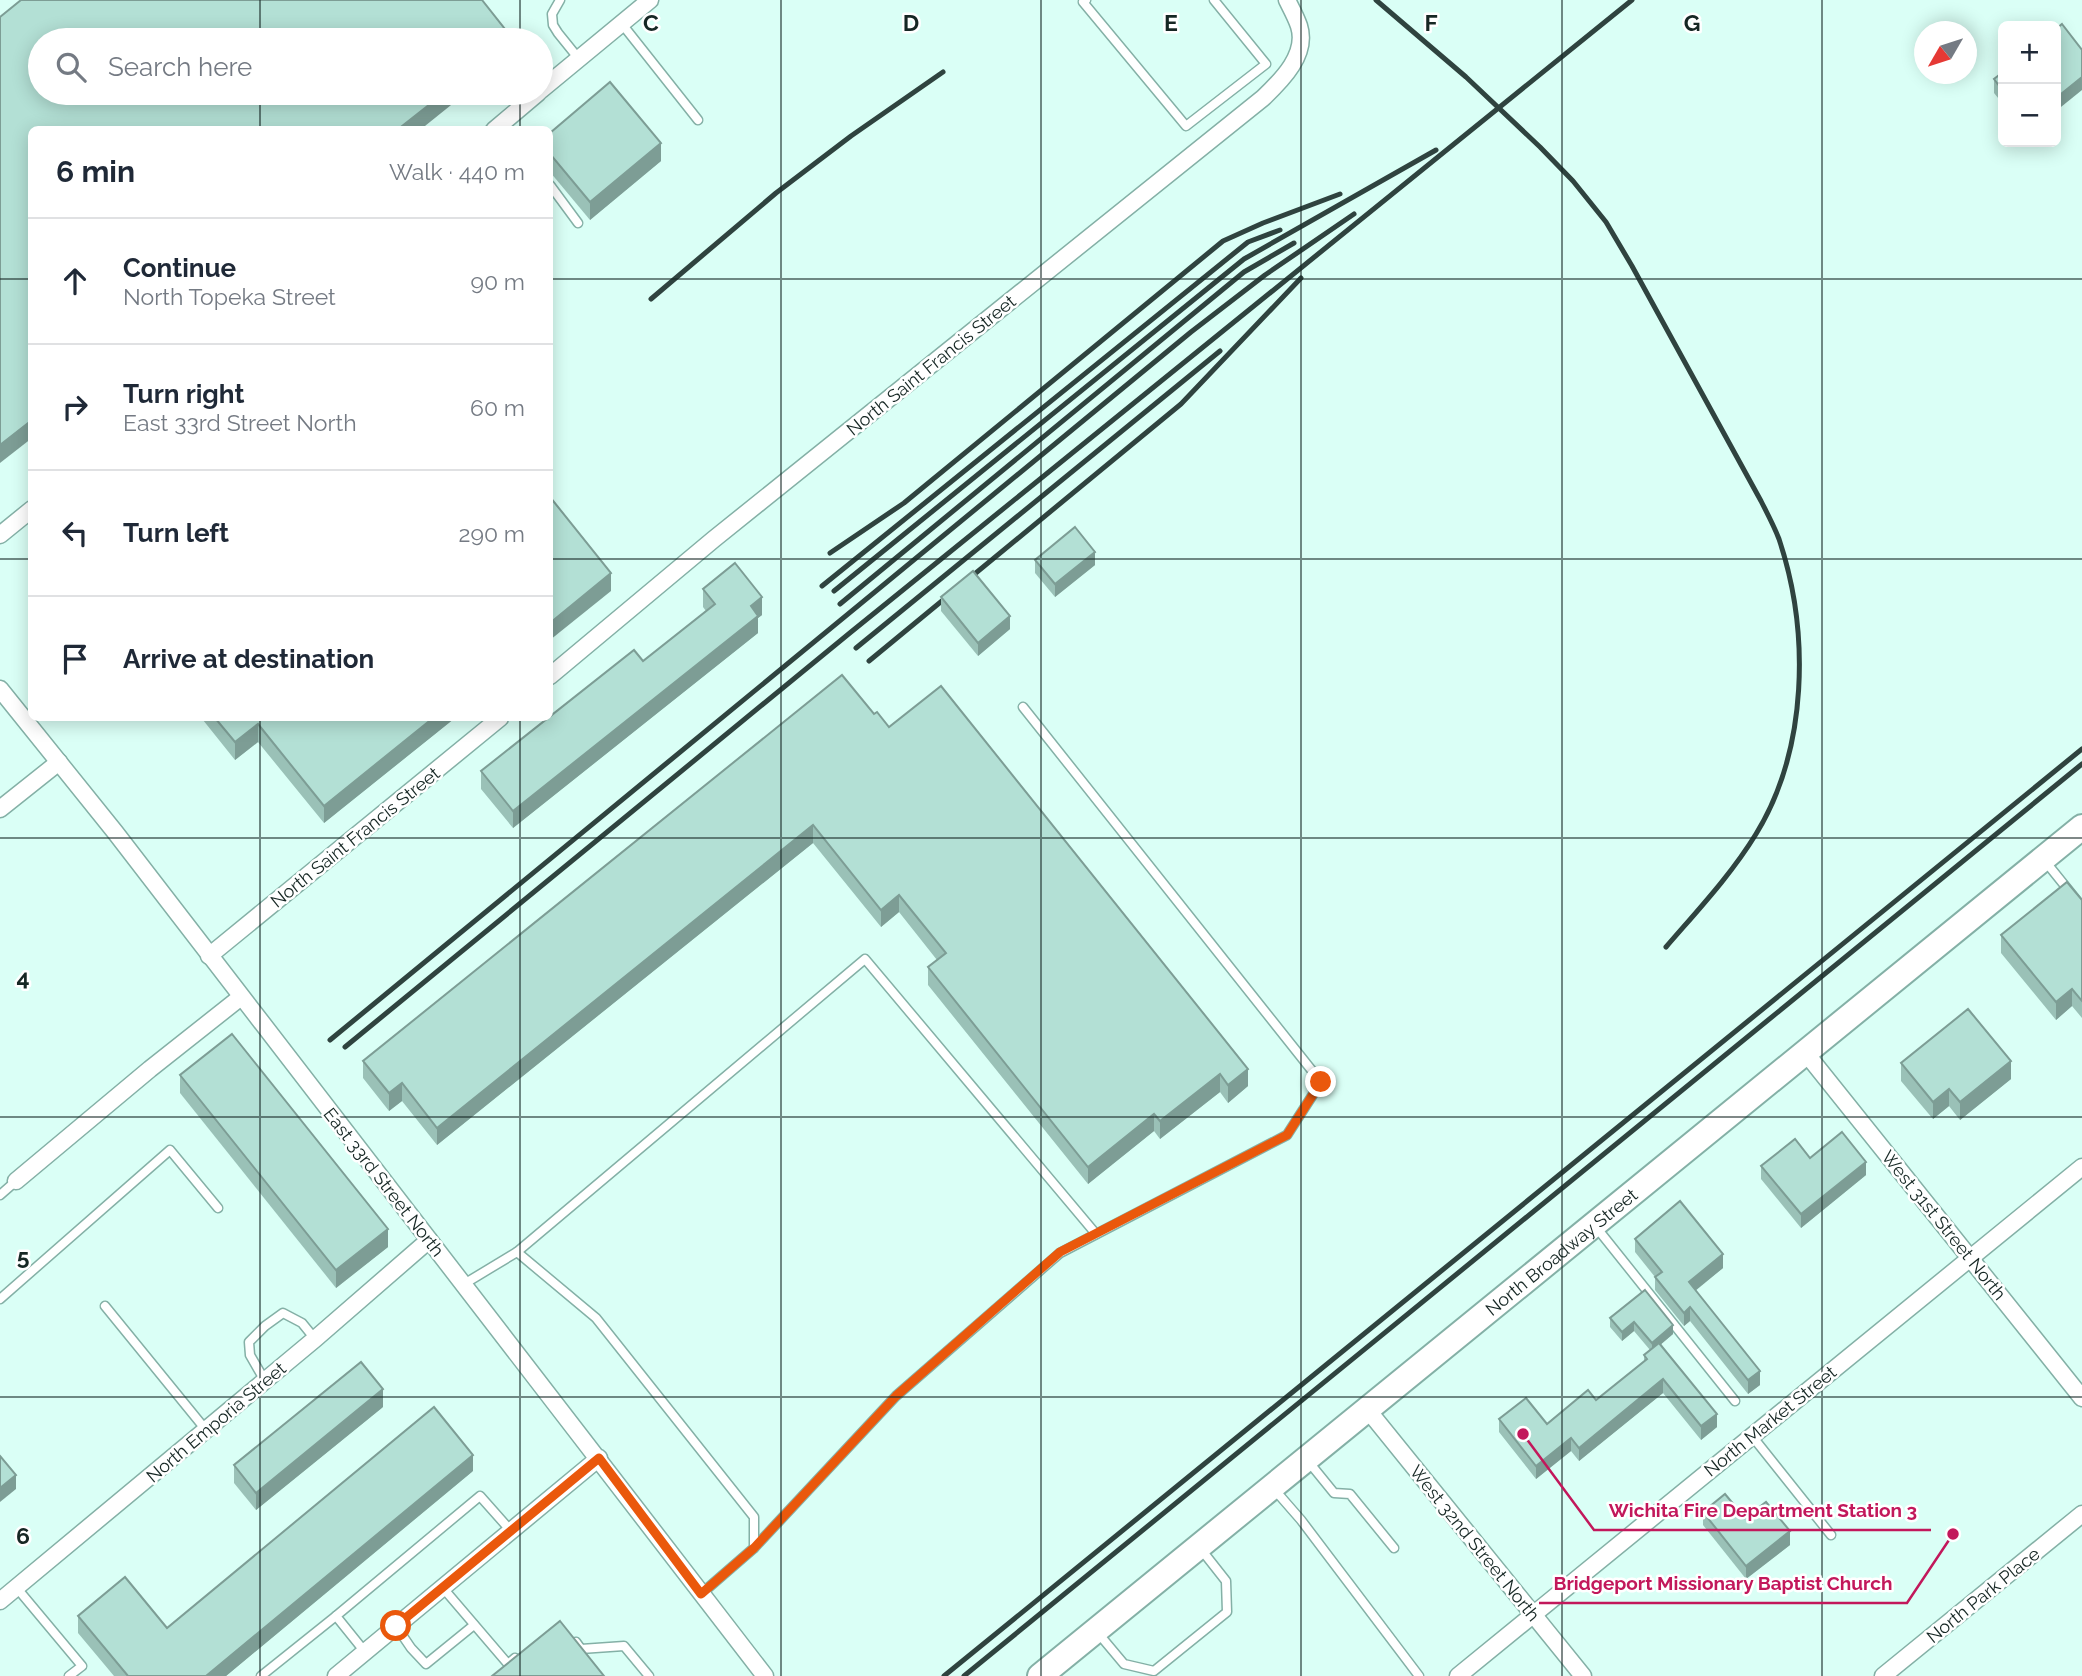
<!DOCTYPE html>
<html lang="en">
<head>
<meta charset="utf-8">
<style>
  :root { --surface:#fff; --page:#f6f6f7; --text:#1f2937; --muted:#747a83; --line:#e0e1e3 }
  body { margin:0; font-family:Raleway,sans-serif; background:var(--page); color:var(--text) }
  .controls { position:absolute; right:21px; top:21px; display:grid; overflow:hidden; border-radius:10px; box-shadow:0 4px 18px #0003 }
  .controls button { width:63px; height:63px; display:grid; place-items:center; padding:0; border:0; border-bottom:2px solid var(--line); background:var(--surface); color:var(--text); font:35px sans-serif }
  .compass { position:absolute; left:1914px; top:21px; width:63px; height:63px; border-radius:50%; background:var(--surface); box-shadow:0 4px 18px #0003; rotate:231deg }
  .stop { position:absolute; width:21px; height:21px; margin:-16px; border:5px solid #ea580c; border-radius:50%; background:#fff }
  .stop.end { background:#ea580c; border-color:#fff; box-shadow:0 2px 7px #0008 }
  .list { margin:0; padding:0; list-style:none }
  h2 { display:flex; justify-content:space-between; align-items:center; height:91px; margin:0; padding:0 28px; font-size:30px }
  h2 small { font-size:23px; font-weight:400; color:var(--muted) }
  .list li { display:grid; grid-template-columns:46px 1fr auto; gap:21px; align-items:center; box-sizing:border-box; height:126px; padding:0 28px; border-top:2px solid var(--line) }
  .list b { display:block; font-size:26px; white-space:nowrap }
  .list p { margin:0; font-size:23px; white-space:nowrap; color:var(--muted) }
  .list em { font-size:23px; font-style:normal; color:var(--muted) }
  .icon { flex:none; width:38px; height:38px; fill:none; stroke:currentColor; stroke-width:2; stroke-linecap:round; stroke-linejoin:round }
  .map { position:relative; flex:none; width:2082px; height:1676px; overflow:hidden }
  .search { position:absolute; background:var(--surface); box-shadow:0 4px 18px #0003; left:28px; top:28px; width:525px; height:77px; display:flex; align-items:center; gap:18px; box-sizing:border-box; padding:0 24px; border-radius:38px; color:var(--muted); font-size:26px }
  .panel { position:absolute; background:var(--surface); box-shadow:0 4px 18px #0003; left:28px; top:126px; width:525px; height:595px; border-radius:10px }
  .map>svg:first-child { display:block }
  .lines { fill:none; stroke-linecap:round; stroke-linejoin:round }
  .service-casing { stroke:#84b0a6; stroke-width:11 }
  .minor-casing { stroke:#84b0a6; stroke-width:19 }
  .primary-casing { stroke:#84b0a6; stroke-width:28 }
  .service { stroke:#fff; stroke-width:8 }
  .minor { stroke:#fff; stroke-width:16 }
  .primary { stroke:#fff; stroke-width:24 }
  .rail { stroke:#2f433f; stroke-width:5 }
  .wall { fill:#9ac1b7 }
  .shaded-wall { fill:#7d9d95 }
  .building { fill:#b3e0d5; stroke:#7d9d95; stroke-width:2 }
  .route { stroke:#ea580c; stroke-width:9 }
  .grid { fill:none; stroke:#162724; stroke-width:2; stroke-opacity:0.55 }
  .labels { text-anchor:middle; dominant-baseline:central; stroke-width:5; stroke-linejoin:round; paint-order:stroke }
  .street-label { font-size:18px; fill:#162724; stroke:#fff }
  .grid-label { font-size:23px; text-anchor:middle; font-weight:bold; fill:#162724; stroke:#fff; stroke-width:5; stroke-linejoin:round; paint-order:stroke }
  .leader { fill:none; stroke:#c2185b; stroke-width:2.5 }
  .callout-dot { fill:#c2185b; stroke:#fff; stroke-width:2.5 }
  .callout-label { font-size:19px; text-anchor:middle; font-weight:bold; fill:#c2185b; stroke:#fff; stroke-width:5; stroke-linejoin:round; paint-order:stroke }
</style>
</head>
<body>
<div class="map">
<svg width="2082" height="1676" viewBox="0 0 2082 1676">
  <rect width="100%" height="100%" fill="#dafff6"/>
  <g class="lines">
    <!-- service casing -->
    <g class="service-casing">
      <g id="service">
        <polyline points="560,0 552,14 553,25 558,33 579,59"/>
        <polyline points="1086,0 1083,2 1186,126 1266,64 1214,0"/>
        <polyline points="622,24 698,120"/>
        <polyline points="550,185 578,223"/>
        <polyline points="2045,861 2082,907"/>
        <polyline points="0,1195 16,1181"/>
        <polyline points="1596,1227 1735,1401"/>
        <polyline points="517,1252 865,959 1096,1234"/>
        <polyline points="464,1284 517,1252 596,1318 754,1517 754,1548 701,1594"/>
        <polyline points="0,1299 170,1150 218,1208"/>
        <polyline points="105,1306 206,1430"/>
        <polyline points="265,1381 250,1355 249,1342 265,1326 283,1313 302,1323 315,1339"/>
        <polyline points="1752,1436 1831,1535"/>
        <polyline points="1308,1461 1334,1493 1350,1494 1394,1548"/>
        <polyline points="1274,1489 1301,1520 1419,1676"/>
        <polyline points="754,1548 896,1396 1060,1253 1287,1135 1321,1082 1023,707"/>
        <polyline points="16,1587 82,1666 69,1676"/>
        <polyline points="443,1588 508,1664 515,1658"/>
        <polyline points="396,1626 411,1648 426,1664 474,1625"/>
        <polyline points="1098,1633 1124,1664 1154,1671 1227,1612 1226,1581 1200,1548"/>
        <polyline points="576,1642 581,1649 624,1646 649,1676"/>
        <polyline points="365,1652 336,1616 480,1496 511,1531"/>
        <polyline points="261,1676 336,1616"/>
      </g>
    </g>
    <!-- minor casing -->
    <g class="minor-casing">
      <g id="minor">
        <polyline points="541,90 650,0"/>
        <polyline points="494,130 538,93"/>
        <polyline points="0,535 32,509"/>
        <path d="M550 676 714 539 1263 98C1282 80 1308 54 1299 26 1296 17 1291 8 1287 0"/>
        <polyline points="0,689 115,832 765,1676"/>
        <polyline points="0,809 59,762"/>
        <polyline points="209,956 500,718"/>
        <polyline points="1805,1052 2082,1398"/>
        <polyline points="16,1181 150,1069 241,997"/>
        <polyline points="1367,1409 1583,1676"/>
        <polyline points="0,1601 315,1339 429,1240"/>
        <polyline points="336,1676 599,1458"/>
        <polyline points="1458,1676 2082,1167"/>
        <polyline points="1883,1676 2082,1514"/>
      </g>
    </g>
    <!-- primary casing -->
    <g class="primary-casing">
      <g id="primary">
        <path id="s1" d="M1040 1676 2082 827"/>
      </g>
    </g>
    <!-- service -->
    <use href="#service" class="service"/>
    <!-- minor -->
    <use href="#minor" class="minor"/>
    <!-- primary -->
    <use href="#primary" class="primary"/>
    <!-- rail -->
    <g class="rail">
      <path d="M1376 0 1466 77 1540 147 1573 181 1606 222 1632 266 1761 501C1767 513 1774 526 1779 539 1810 632 1808 749 1756 834 1731 875 1697 911 1666 947"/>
      <polyline points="651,299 776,193 851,136 943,72"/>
      <polyline points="830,553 904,503 1223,241 1263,223 1340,194"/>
      <polyline points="822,586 1248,242 1280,230"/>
      <polyline points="834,591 1244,259 1436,150"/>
      <polyline points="840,604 1244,272 1294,243"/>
      <polyline points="856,648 1220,351"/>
      <polyline points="869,661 1181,404 1301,278"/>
      <polyline points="330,1040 1191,332 1265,275 1354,214"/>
      <polyline points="345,1047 851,632 1632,0"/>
      <polyline points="944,1676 2082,749"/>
      <polyline points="964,1676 2082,764"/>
    </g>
  </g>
  <!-- wall -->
  <g class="wall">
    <polygon points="2003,72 2003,104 1994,93 1994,79"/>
    <polygon points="550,133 661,161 590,220 550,172"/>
    <polygon points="1035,560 1095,565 1055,597 1035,573"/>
    <polygon points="703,589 762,615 758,618 758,633 513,828 481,789 481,771 643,661 706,611 703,607"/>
    <polygon points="941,597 1010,629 978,656 941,611"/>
    <polygon points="874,714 889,727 1248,1086 1228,1103 1220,1092 1160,1139 1154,1131 1088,1184 928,985 928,967 937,960 899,912 881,927 813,843 437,1145 402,1101 389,1111 363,1078 363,1061"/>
    <polygon points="203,718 455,718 324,823 258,742 235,760 203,720"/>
    <polygon points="2082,900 2082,1018 2072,1006 2056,1020 2001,953 2001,935"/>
    <polygon points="1901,1063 2011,1079 1960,1120 1949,1106 1933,1119 1901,1081"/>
    <polygon points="180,1075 388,1247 336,1288 180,1093"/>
    <polygon points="1810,1158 1866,1175 1801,1228 1761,1179 1761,1166"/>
    <polygon points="1635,1239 1723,1268 1695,1290 1760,1385 1748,1394 1690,1321 1684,1326 1655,1290 1655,1277 1635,1252"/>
    <polygon points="1645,1290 1673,1334 1661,1344 1717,1427 1701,1440 1663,1393 1579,1461 1571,1451 1536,1479 1499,1432 1499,1419 1547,1424 1596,1400 1644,1361 1644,1355 1650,1350 1634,1331 1622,1341 1610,1327 1610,1318"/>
    <polygon points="383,1407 256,1510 234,1483 234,1465"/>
    <polygon points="473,1471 226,1676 114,1676 78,1633 78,1616 167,1628"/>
    <polygon points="1703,1512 1745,1518 1790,1545 1746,1579 1703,1525"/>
  </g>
  <!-- shaded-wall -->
  <g class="shaded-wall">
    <polygon points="2082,77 2082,90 2056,111 2056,98"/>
    <polygon points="444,93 466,93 420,130 397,130"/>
    <polygon points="661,143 661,161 590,220 590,202"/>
    <polygon points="551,350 551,368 550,369 550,351"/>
    <polygon points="32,420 32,438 0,463 0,445"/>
    <polygon points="1095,552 1095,565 1055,597 1055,584"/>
    <polygon points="611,573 611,591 550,640 550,623"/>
    <polygon points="762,597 762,615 758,618 758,633 513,828 513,811"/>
    <polygon points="1010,616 1010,629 978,656 978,643"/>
    <polygon points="433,718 455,718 324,823 324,806"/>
    <polygon points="258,724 258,742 235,760 235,742"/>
    <polygon points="813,825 813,843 437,1145 437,1128"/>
    <polygon points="899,895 899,912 881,927 881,910"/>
    <polygon points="2072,989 2072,1006 2056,1020 2056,1002"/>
    <polygon points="2011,1061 2011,1079 1960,1120 1960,1102"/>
    <polygon points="1248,1069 1248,1086 1228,1103 1228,1085"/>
    <polygon points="1220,1074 1220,1092 1160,1139 1160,1121"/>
    <polygon points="402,1083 402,1101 389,1111 389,1093"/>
    <polygon points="1949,1089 1949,1106 1933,1119 1933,1102"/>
    <polygon points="1154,1114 1154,1131 1088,1184 1088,1167"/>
    <polygon points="1866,1162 1866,1175 1801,1228 1801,1214"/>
    <polygon points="388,1229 388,1247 336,1288 336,1270"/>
    <polygon points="1723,1254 1723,1268 1689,1296 1689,1282"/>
    <polygon points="1690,1307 1690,1321 1684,1326 1684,1313"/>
    <polygon points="1634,1322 1634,1331 1622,1341 1622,1332"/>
    <polygon points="1673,1325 1673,1334 1652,1352 1652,1343"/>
    <polygon points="1760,1371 1760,1385 1748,1394 1748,1380"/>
    <polygon points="1663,1379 1663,1393 1579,1461 1579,1448"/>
    <polygon points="383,1389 383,1407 256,1510 256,1493"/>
    <polygon points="1717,1414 1717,1427 1701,1440 1701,1426"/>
    <polygon points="1571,1438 1571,1451 1536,1479 1536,1466"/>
    <polygon points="473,1455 473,1471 226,1676 206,1676"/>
    <polygon points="16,1475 16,1489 0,1502 0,1488"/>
    <polygon points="1790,1531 1790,1545 1746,1579 1746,1566"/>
  </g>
  <!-- building -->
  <g class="building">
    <polygon points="21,0 482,0 512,38 510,40 40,40 40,93 444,93 397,130 32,130 32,420 0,445 0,17"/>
    <polygon points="2062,24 2082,50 2082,77 2056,98 2056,29"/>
    <polygon points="2003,72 2003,91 1994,79"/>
    <polygon points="610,82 661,143 590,202 550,154 550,133"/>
    <polygon points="550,497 611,573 550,623"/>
    <polygon points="1075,527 1095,552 1055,584 1035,560"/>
    <polygon points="735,563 762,597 751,606 758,616 513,811 481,771 634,650 643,661 715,604 703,589"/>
    <polygon points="973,571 1010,616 978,643 941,597"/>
    <polygon points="842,675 874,714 877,712 889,727 941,686 1248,1069 1228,1085 1220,1074 1160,1121 1154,1114 1088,1167 928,967 946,953 899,895 881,910 813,825 437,1128 402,1083 389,1093 363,1061"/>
    <polygon points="215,718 433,718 324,806 258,724 235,742"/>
    <polygon points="2067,882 2082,900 2082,1001 2072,989 2056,1002 2001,935"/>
    <polygon points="1968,1009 2011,1061 1960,1102 1949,1089 1933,1102 1901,1063"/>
    <polygon points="232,1034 388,1229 336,1270 180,1075"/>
    <polygon points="1842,1132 1866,1162 1801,1214 1761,1166 1795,1139 1810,1158"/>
    <polygon points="1680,1201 1723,1254 1689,1282 1760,1371 1748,1380 1690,1307 1684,1313 1655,1277 1662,1272 1635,1239"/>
    <polygon points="1645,1290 1673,1325 1652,1343 1634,1322 1622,1332 1610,1318"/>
    <polygon points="1659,1343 1717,1414 1701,1426 1663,1379 1579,1448 1571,1438 1536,1466 1499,1419 1526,1398 1547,1424 1588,1390 1596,1400 1647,1359 1644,1355"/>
    <polygon points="361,1362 383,1389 256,1493 234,1465"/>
    <polygon points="434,1407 473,1455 206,1676 128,1676 78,1616 125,1577 167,1628"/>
    <polygon points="0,1456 16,1475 0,1488"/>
    <polygon points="1725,1494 1745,1518 1766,1502 1790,1531 1746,1566 1703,1512"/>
    <polygon points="560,1621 604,1676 492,1676"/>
  </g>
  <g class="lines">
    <!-- route -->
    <polyline class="route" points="396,1626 599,1458 701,1594 754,1548 896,1396 1060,1252 1287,1135 1321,1082"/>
  </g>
  <!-- grid -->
  <path class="grid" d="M260 0V40M520 0V40M781 0V1676M1041 0V1676M1301 0V1676M1562 0V1676M1822 0V1676M260 93V130M520 93V130M0 279H32M550 279H2082M0 559H32M550 559H2082M260 718V1676M520 718V1676M0 838H2082M0 1117H2082M0 1397H2082"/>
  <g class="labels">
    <!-- street labels -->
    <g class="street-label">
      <text transform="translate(931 365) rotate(-39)">North Saint Francis Street</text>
      <text transform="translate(355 837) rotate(-39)">North Saint Francis Street</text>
      <text transform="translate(384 1182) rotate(52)">East 33rd Street North</text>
      <text transform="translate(1944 1225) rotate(51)">West 31st Street North</text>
      <text stroke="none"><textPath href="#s1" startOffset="672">North Broadway Street</textPath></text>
      <text transform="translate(1770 1421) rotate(-39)">North Market Street</text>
      <text transform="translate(216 1422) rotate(-40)">North Emporia Street</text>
      <text transform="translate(1475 1543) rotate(51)">West 32nd Street North</text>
      <text transform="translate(1983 1595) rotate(-39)">North Park Place</text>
    </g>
  </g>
  <g class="grid-label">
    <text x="651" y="31">C</text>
    <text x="911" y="31">D</text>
    <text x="1171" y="31">E</text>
    <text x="1431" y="31">F</text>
    <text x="1692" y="31">G</text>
    <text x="23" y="986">4</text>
    <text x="23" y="1265">5</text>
    <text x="23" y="1544">6</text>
  </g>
  <!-- callouts -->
  <path class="leader" d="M1523 1434L1594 1530H1931M1953 1534L1907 1603H1539"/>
  <g class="callout-dot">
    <circle cx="1523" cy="1434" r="7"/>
    <circle cx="1953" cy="1534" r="7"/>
  </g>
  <g class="callout-label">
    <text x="1763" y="1517">Wichita Fire Department Station 3</text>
    <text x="1723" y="1590">Bridgeport Missionary Baptist Church</text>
  </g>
</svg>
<div class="controls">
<button>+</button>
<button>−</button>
</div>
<svg class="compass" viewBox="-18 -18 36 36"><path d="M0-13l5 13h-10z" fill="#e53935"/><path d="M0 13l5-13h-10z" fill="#747a83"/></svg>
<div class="stop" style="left:396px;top:1626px"></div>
<div class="stop end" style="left:1321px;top:1082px"></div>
<div class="search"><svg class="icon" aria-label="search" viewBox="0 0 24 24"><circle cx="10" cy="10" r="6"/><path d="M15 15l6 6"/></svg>Search here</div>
<section class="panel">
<h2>6 min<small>Walk · 440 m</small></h2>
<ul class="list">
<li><svg class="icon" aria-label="ahead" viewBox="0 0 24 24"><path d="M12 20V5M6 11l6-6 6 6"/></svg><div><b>Continue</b><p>North Topeka Street</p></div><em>90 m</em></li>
<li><svg class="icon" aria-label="right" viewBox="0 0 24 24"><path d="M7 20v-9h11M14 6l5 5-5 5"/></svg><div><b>Turn right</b><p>East 33rd Street North</p></div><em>60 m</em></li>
<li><svg class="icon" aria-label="left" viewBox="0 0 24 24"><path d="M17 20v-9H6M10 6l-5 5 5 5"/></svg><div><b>Turn left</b></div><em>290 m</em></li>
<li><svg class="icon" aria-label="arrive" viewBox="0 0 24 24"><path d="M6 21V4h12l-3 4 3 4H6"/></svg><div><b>Arrive at destination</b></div></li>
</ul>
</section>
</div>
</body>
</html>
